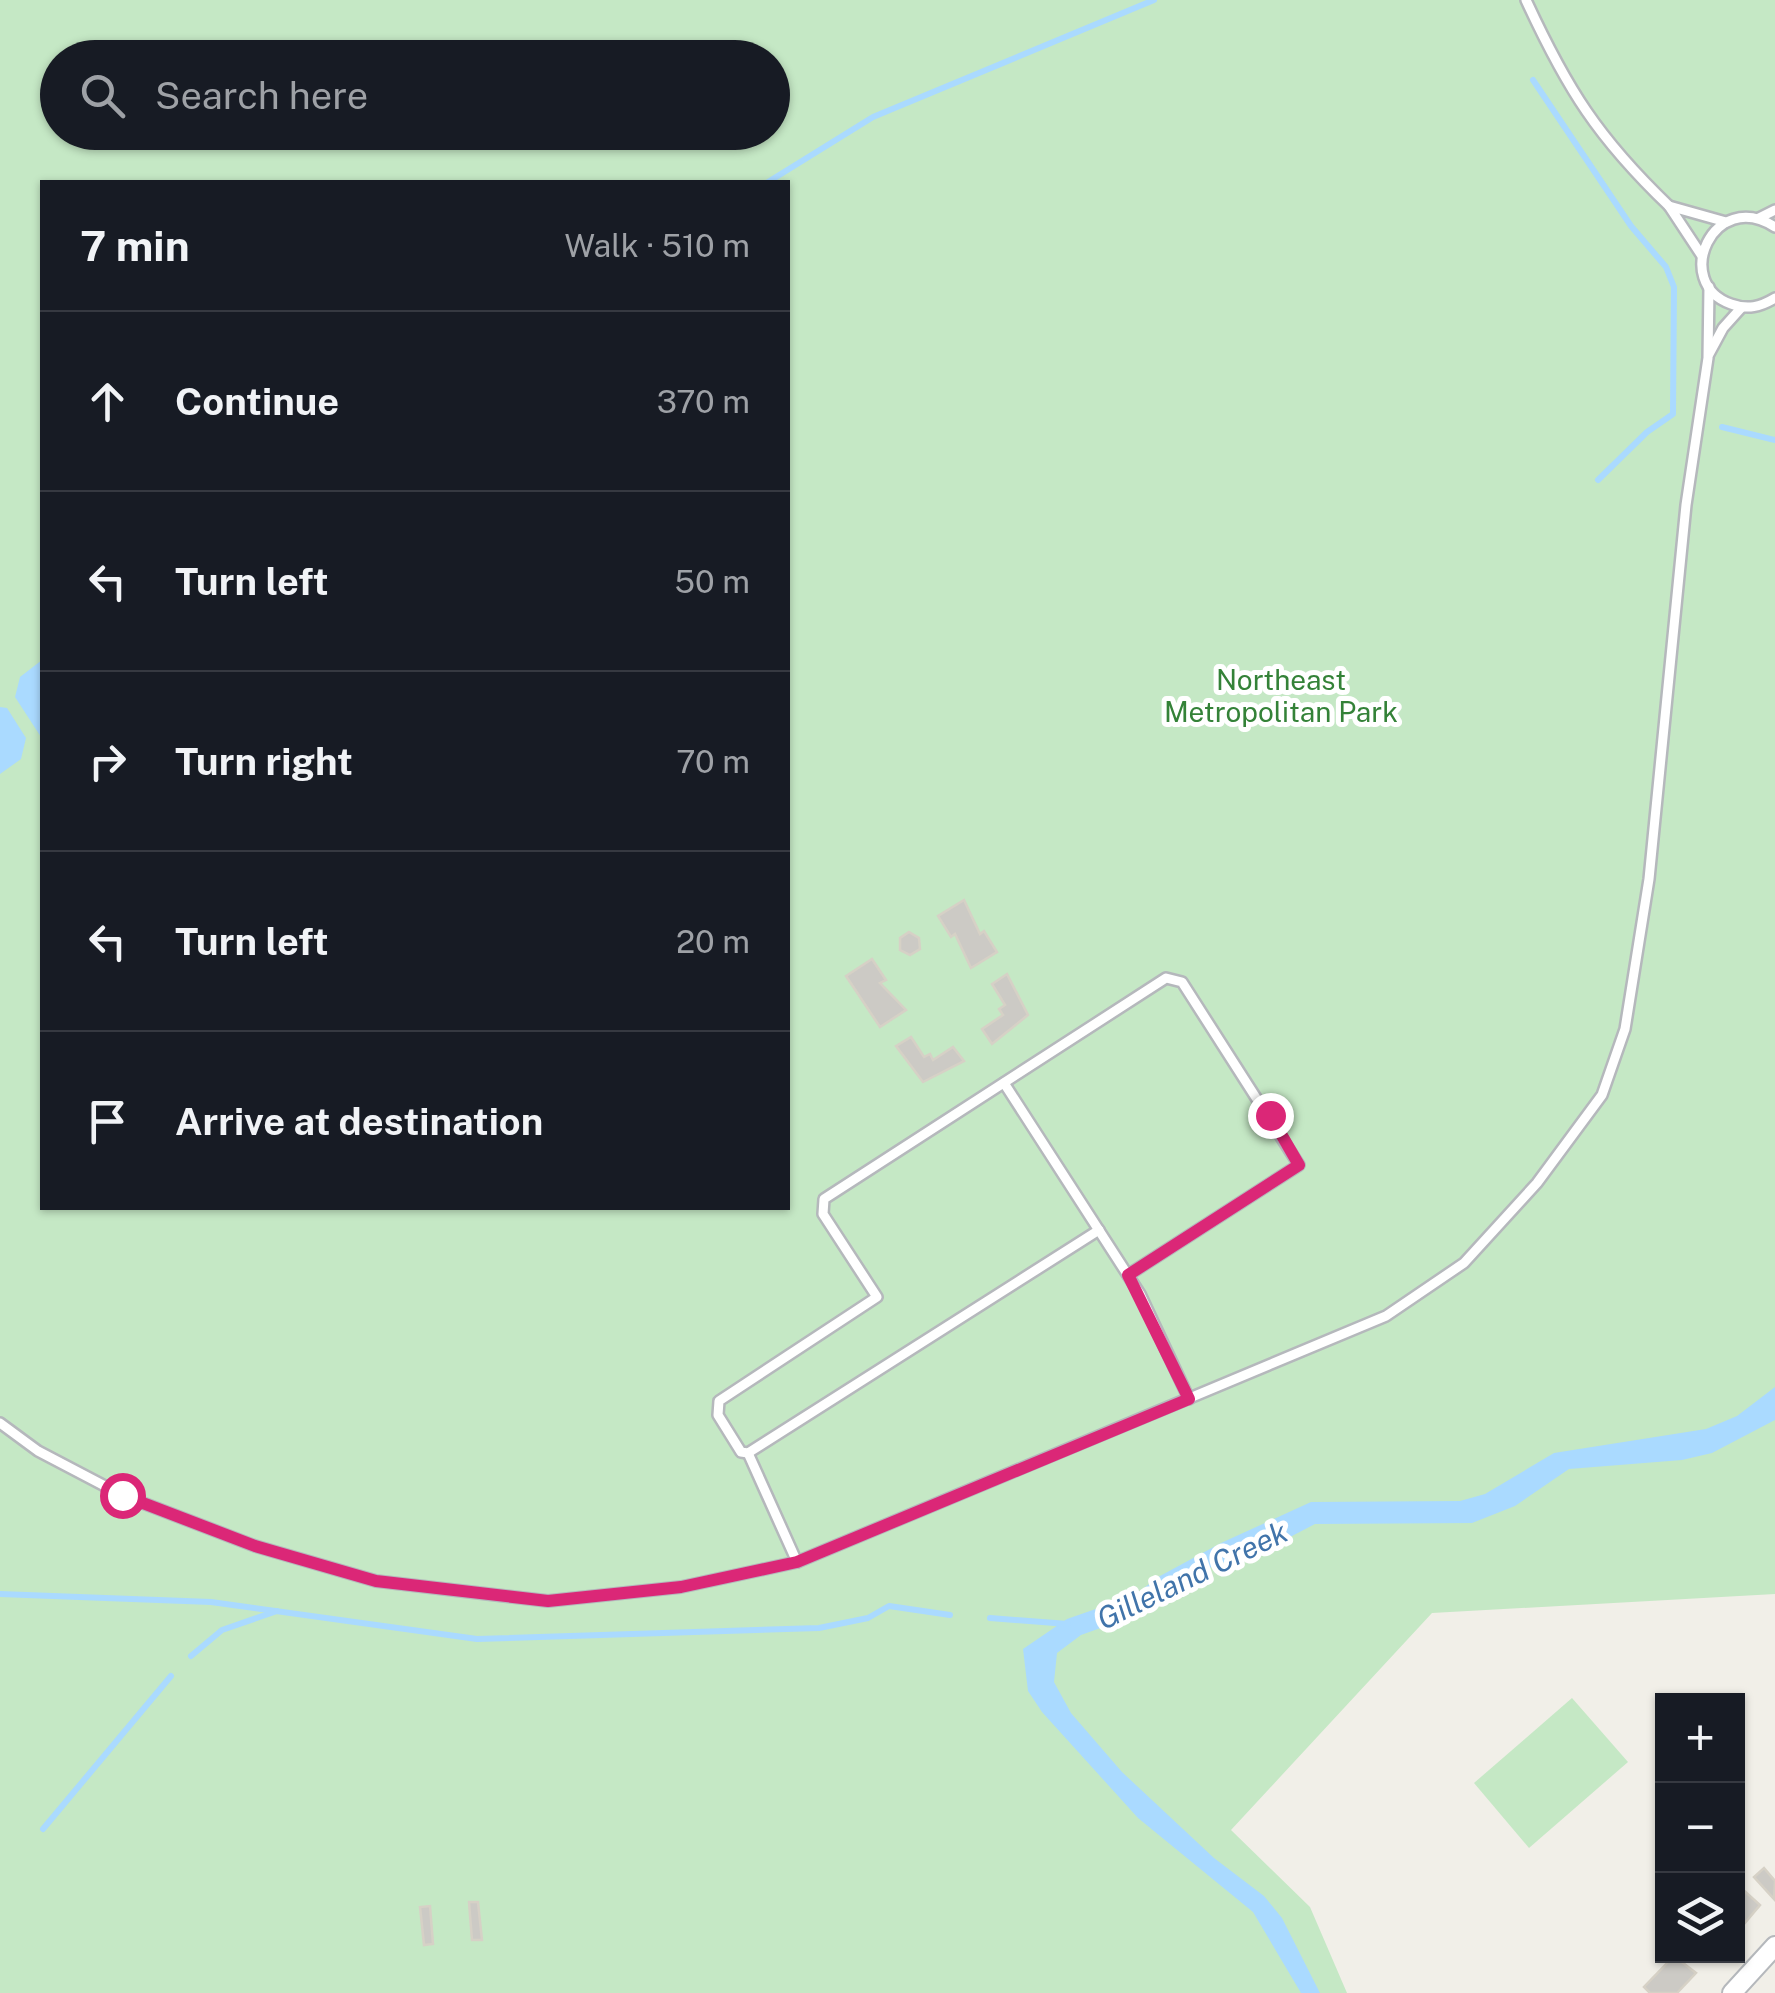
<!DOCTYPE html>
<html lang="en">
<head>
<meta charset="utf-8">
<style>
  :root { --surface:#171b24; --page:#242831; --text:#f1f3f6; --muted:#9ea1a6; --line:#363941 }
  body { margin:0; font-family:"Public Sans",sans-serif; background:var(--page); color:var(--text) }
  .controls { position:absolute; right:30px; bottom:30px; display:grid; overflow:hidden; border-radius:0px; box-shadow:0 2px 8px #0004 }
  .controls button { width:90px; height:90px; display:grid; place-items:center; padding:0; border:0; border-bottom:2px solid var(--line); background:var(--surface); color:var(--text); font:50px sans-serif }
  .stop { position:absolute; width:30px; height:30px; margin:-22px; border:8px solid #db2777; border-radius:50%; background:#fff }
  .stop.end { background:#db2777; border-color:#fff; box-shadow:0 2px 10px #0008 }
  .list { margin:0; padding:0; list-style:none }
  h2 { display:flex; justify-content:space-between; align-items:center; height:130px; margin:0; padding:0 40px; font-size:42px }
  h2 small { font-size:32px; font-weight:400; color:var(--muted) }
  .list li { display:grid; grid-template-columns:65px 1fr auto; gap:30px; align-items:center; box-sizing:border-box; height:180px; padding:0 40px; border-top:2px solid var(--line) }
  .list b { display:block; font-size:38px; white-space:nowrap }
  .list em { font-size:32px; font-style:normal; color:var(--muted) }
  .icon { flex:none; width:55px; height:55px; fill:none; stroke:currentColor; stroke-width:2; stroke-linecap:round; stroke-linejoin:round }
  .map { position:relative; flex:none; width:1775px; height:1993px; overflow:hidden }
  .search { position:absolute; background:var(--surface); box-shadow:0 2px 8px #0004; left:40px; top:40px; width:750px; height:110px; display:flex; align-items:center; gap:25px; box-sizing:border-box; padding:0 35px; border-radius:55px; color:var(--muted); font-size:38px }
  .panel { position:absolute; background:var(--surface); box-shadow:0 2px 8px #0004; left:40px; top:180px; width:750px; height:1030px; border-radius:0px }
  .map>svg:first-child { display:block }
  .green { fill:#c5e8c5; fill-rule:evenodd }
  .water { fill:#aadaff }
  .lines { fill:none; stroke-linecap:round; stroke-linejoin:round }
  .stream { stroke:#aadaff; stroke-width:6 }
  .building { fill:#cccac5; stroke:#d6d1c6; stroke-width:2.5 }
  .service-casing { stroke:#b5b8bc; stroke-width:14 }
  .minor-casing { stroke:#b5b8bc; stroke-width:22 }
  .service { stroke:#fff; stroke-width:9 }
  .minor { stroke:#fff; stroke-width:18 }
  .route { stroke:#db2777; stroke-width:12 }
  .labels { text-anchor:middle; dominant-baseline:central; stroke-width:10; stroke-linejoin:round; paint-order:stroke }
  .park-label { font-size:28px; fill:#348238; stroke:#fff }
  .water-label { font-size:30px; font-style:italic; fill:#4174aa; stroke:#fff }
</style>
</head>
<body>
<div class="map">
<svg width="1775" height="1993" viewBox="0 0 1775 1993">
  <rect width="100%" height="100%" fill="#f1efe8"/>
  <!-- green -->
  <g class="green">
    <path d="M0 0H1775V1594L1432 1613 1231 1830 1310 1907 1347 1993H0ZM58 58H772V132H58ZM42 182H788V1208H42Z"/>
    <polygon points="1572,1698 1628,1762 1529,1848 1474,1783"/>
  </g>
  <!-- water -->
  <g class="water">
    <polygon points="42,660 42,737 41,737 15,697 20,677"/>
    <polygon points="0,707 7,708 26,738 21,759 0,774"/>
    <polygon points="1775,1387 1775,1420 1712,1453 1682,1460 1569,1469 1515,1506 1472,1523 1315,1524 1269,1548 1213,1566 1134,1616 1081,1635 1057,1653 1054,1682 1071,1713 1122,1772 1214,1858 1264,1896 1282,1918 1320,1993 1301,1993 1253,1912 1138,1818 1042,1712 1028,1691 1023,1649 1067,1619 1133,1596 1160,1576 1221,1543 1311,1502 1460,1501 1485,1494 1554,1453 1706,1429 1737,1416"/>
  </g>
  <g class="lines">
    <!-- stream -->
    <g class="stream">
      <polyline points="1533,80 1631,226 1666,267 1674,287 1673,414 1647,432 1598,480"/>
      <polyline points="768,182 873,117 1154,0"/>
      <polyline points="1722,427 1775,440"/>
      <polyline points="0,1594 211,1602 477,1639 819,1628 868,1618 889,1606 950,1615"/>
      <polyline points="990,1618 1068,1624"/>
      <polyline points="191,1656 222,1630 277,1611"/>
      <polyline points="43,1829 171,1676"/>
    </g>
  </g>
  <!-- building -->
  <g class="building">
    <polygon points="964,900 980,934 984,931 997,952 971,968 955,934 951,937 938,916"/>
    <polygon points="909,932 919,938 920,949 910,955 900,950 900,938"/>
    <polygon points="872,959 886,980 880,983 906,1010 880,1027 846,976"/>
    <polygon points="1007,974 1028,1015 992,1044 982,1029 1003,1015 999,1009 1005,1005 992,984"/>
    <polygon points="911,1037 924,1057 930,1054 933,1060 953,1047 964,1061 923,1082 896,1046"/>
    <polygon points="1764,1868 1775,1881 1774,1899 1754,1877"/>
    <polygon points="1740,1887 1760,1905 1738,1931 1738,1890"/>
    <polygon points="469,1902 478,1902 482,1940 472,1940"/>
    <polygon points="430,1906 433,1944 424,1945 420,1907"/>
    <polygon points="1674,1956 1696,1973 1677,1993 1650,1993 1644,1987"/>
  </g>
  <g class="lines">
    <!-- service casing -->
    <g class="service-casing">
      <g id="service">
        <path d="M1526 0C1567 89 1598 138 1669 206"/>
        <polyline points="1759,218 1775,210"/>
        <path d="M1775 227C1713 187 1671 283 1731 304 1748 310 1760 307 1775 298"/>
        <polyline points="1702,256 1669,206 1726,222"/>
        <polyline points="1709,354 1723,328 1741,308"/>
        <polyline points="1004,1083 1140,1294 1189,1399"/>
        <polyline points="1099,1230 748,1453 741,1452 718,1415 719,1401 877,1297 823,1214 824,1199 1166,978 1182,982 1299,1165 1128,1275"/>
        <polyline points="0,1423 38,1451 122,1495 255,1546 376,1581 548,1601 681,1587 797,1562 1386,1316 1464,1263 1537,1183 1602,1095 1625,1029 1649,879 1686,505 1708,358 1709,287"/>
        <polyline points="748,1453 797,1562"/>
      </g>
    </g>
    <!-- minor casing -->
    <g class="minor-casing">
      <polyline id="minor" points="1732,1993 1775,1946"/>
    </g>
    <!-- service -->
    <use href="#service" class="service"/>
    <!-- minor -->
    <use href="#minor" class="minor"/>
  </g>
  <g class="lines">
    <!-- route -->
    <polyline class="route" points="122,1495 255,1546 376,1581 548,1601 681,1587 797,1562 1189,1399 1128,1275 1299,1165 1270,1115"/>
  </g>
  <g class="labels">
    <!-- park labels -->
    <g class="park-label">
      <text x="1281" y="679">Northeast<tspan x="1281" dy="32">Metropolitan Park</tspan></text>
    </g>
    <!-- water labels -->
    <g class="water-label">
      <text transform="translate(1192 1575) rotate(-26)">Gilleland Creek</text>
    </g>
  </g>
</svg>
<div class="controls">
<button>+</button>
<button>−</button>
<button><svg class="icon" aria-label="layers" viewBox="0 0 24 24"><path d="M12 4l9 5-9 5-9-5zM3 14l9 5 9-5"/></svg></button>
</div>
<div class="stop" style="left:122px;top:1495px"></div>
<div class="stop end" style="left:1270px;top:1115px"></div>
<div class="search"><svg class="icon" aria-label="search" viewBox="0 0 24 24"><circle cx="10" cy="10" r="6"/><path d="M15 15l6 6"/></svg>Search here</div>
<section class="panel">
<h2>7 min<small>Walk · 510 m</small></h2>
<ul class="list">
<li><svg class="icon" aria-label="ahead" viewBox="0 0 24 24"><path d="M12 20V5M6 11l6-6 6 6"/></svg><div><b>Continue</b></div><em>370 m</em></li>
<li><svg class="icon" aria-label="left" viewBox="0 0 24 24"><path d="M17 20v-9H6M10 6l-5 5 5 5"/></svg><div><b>Turn left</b></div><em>50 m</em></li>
<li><svg class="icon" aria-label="right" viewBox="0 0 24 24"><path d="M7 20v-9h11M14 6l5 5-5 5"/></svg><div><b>Turn right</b></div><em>70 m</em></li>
<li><svg class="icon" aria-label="left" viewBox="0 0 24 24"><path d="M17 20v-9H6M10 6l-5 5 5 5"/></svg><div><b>Turn left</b></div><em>20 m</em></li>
<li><svg class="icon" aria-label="arrive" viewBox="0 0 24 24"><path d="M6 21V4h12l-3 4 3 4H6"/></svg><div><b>Arrive at destination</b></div></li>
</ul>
</section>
</div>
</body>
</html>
